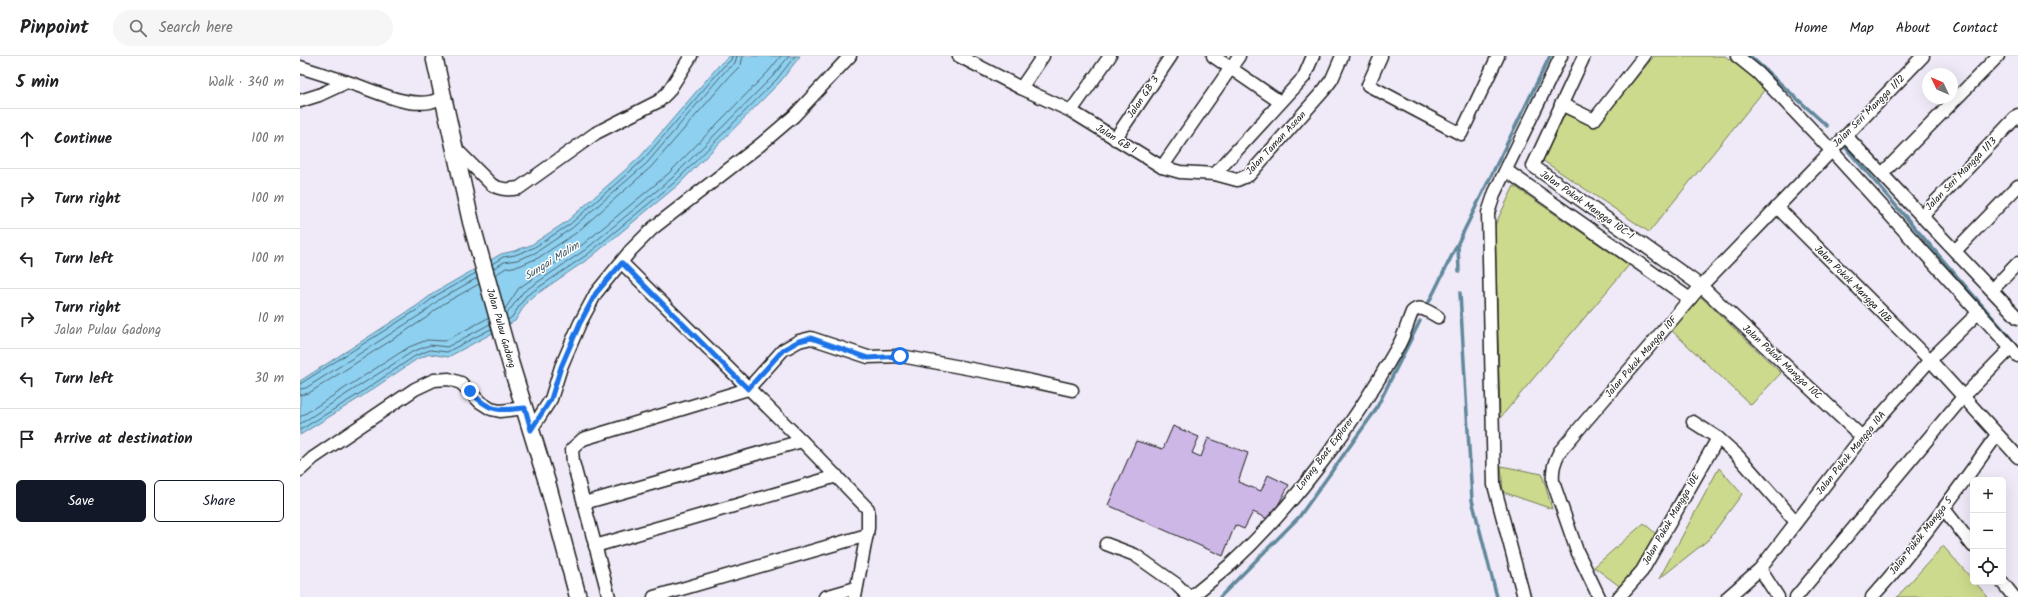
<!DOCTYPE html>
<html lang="en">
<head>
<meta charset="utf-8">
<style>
  :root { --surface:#fff; --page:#f6f6f6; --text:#202124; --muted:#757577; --line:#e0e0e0; --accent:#111827 }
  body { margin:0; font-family:Kalam,sans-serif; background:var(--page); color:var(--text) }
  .controls { position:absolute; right:12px; bottom:12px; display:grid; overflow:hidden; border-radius:6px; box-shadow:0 4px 16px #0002 }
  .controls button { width:36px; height:36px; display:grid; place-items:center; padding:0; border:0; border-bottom:1px solid var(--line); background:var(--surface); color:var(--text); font:20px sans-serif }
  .compass { position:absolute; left:1622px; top:12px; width:36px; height:36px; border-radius:50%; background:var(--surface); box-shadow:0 4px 16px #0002; rotate:314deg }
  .stop { position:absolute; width:12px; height:12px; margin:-9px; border:3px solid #1a73e8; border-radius:50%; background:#fff }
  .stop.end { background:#1a73e8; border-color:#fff; box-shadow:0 1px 4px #0008 }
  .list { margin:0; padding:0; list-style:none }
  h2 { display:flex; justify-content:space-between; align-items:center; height:52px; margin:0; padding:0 16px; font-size:17px }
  h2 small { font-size:13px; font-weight:400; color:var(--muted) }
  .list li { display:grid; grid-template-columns:26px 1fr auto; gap:12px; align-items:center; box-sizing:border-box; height:60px; padding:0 16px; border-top:1px solid var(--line) }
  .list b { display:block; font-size:15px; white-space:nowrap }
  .list p { margin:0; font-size:13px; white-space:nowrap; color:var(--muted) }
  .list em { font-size:13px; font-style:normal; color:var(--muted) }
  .actions { display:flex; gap:8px; padding:12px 16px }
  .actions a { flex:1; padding:9px 0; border:1px solid var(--accent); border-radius:6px; text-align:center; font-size:14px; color:var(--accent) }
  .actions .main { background:var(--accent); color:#fff }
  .icon { flex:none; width:22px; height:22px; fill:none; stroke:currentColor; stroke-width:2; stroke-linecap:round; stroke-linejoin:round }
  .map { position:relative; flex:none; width:1718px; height:541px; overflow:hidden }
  header { display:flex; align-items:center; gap:24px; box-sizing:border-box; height:56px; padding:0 20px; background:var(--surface); border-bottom:1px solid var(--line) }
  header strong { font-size:19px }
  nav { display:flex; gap:22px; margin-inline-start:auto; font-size:14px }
  .search { width:280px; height:36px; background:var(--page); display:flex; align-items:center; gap:10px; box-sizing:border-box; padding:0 14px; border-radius:22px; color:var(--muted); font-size:15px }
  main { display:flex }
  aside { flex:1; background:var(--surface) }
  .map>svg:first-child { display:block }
  .green { fill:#ccda8d; stroke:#747b54 }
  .water { fill:#8ed0ef; stroke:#60889b }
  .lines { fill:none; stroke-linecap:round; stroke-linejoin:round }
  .shore { stroke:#4a6470; stroke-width:1 }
  .stream { stroke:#60889b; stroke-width:3.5 }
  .building { fill:#ccb7e6; stroke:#1c1c1c }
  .minor-casing { stroke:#1c1c1c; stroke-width:15 }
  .major-casing { stroke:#1c1c1c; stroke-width:19 }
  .minor { stroke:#fff; stroke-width:12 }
  .major { stroke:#fff; stroke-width:16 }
  .route { stroke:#1a73e8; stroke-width:5 }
  .labels { text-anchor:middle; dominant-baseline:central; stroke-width:3; stroke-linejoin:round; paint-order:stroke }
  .street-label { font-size:10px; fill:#1c1c1c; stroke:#fff }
  .water-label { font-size:11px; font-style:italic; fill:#445b66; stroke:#fff }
</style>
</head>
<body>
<header>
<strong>Pinpoint</strong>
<div class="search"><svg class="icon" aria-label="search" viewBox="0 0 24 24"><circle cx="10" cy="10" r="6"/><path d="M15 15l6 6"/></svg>Search here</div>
<nav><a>Home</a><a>Map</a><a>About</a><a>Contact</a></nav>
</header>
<main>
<aside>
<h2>5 min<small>Walk · 340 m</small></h2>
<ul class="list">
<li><svg class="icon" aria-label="ahead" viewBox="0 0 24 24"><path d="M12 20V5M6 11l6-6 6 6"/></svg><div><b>Continue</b></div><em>100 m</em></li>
<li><svg class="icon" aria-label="right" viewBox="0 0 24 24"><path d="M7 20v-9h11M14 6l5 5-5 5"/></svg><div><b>Turn right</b></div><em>100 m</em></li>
<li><svg class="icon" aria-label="left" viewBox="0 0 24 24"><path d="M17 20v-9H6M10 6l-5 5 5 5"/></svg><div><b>Turn left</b></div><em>100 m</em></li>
<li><svg class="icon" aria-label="right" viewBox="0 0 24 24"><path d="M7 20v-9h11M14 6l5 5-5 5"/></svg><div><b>Turn right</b><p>Jalan Pulau Gadong</p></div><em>10 m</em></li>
<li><svg class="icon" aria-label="left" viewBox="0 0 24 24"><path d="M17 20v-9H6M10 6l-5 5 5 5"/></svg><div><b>Turn left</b></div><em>30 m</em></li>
<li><svg class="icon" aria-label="arrive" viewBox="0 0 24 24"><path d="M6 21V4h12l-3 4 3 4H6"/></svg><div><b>Arrive at destination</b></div></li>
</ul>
<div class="actions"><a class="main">Save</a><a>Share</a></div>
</aside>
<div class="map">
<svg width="1718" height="541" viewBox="0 0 1718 541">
  <rect width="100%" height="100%" fill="#f0e9f8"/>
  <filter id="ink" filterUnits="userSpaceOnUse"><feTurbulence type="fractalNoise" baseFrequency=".025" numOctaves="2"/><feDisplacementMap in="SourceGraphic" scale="8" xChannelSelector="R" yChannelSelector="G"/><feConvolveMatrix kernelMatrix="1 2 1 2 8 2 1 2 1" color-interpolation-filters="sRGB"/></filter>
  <g filter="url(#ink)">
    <!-- green -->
    <g class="green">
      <polygon points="1354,0 1425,0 1466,32 1349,176 1242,104 1265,58 1296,71"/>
      <polygon points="1214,130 1329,209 1200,362 1195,169"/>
      <polygon points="1400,240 1481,317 1451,349 1370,273"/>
      <polygon points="1201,410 1242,418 1252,453 1203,436"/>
      <polygon points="1419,412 1442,438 1408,484 1359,523"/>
      <polygon points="1344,467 1357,479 1344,512 1322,532 1294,511"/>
      <polygon points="1643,490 1688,541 1597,541"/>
    </g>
    <!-- water -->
    <polygon class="water" points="430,0 500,0 480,26 378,129 291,201 228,244 215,265 148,301 130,298 117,303 61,341 0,379 0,325 118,249 135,236 201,198 214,195 231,189 266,166 340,101 420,8"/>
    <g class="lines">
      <!-- shore -->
      <g class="shore">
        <polyline points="192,208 203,201 215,199 233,192 269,169 343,104 423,11 431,4 432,0"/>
        <polyline points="193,213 204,206 217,204 235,197 272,172 347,107 426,14 435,7 437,0"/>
        <polyline points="195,219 206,212 219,210 238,202 276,177 351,111 431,19 441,9 443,0"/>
        <polyline points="205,253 219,232 282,189 368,118 468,16 481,0"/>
        <polyline points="206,259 223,236 285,194 372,122 473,20 489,0"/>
        <polyline points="208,264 212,261 226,240 288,198 375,126 477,23 495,0"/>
        <polyline points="0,328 120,252 137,239 176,217"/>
        <polyline points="0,333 6,332 123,257 140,243 177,222"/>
        <polyline points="0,339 9,337 126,262 143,248 179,228"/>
        <polyline points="0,361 109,291 127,284 145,285 188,262"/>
        <polyline points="0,368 112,296 130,289 147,291 190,268"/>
        <polyline points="0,374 59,338 115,300 130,294 147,296 191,273"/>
      </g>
      <!-- stream -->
      <g class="stream">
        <polyline points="1450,0 1527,70"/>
        <polyline points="1546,92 1718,291"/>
        <polyline points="1158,189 1159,215"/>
        <polyline points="1160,237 1172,444 1197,541"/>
        <polyline points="1128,248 1250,0"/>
        <polyline points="920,541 999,461 1075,355 1120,265"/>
      </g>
    </g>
    <!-- building -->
    <polygon class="building" points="873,370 899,381 892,397 901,401 908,382 948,397 938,426 961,435 968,419 989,429 970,464 953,456 944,473 935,469 923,500 808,449 836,385 863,393"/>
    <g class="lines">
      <!-- minor casing -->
      <g class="minor-casing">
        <g id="minor">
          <polyline points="659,0 721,32 743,0"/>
          <polyline points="913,0 980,46"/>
          <polyline points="1081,0 1068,29 1161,78 1198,0"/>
          <polyline points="1284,0 1233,110 1401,230 1562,381"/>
          <polyline points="1437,0 1458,17 1531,94 1718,300"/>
          <polyline points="0,11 47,26"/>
          <polyline points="721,32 771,55 862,111 880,116 915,118 937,124 949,119 1024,34 1032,23 1042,0"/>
          <path d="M0 45 19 39 47 26C72 33 103 51 130 46 135 45 140 42 145 41"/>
          <polyline points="1261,48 1294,64 1344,0"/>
          <polyline points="771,55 810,0"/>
          <polyline points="1546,80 1718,262"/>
          <polyline points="815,83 871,0"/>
          <path d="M155 92 192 129C202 134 208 134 219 132L296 77 359 45 368 36 391 0"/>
          <polyline points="862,111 939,0"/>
          <polyline points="1207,115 1390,243"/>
          <polyline points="915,118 1004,21 1013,0"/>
          <polyline points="1582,118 1698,0"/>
          <polyline points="1477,151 1630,304 1718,401"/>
          <polyline points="1622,160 1718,59"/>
          <polyline points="1655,195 1718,130"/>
          <polyline points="322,207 502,385 568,453 568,472 555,541"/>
          <polyline points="1692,234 1718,207"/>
          <polyline points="1393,366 1418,382 1438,400 1496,466"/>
          <polyline points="231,374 251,343 261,311 280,267 296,237 331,194 353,172 460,89 494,60 550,0"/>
          <polyline points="0,414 13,402 115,333 134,324 149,323 161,327 180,346 191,353 200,355 225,352"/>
          <polyline points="284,447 502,385"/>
          <polyline points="1644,453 1673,490"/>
          <polyline points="806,488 835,499 876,528 889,541"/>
          <polyline points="295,490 537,420"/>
          <polyline points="1460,513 1478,541"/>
          <polyline points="1702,526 1714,541"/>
          <polyline points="309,541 273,406 272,393 283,383 448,333 483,294 499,285 511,282 568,301 601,300 709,320 772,334"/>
          <polyline points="354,541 567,479"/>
          <polyline points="525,541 556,532"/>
          <path d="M891 541C905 530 918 519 931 508 994 450 1055 367 1097 292 1104 281 1107 268 1112 256 1120 248 1129 256 1138 261"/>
          <polyline points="1224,541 1194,429 1188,157 1195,136 1261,0"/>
          <path d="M1299 541 1277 495 1253 426C1252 414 1254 406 1260 395L1401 230 1623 0"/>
          <polyline points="1319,541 1342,515 1418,382"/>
          <polyline points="1428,541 1460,513 1562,381 1630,304 1679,256"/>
          <polyline points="1496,541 1663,341 1711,292"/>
          <path d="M1572 541C1618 491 1657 434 1697 379"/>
        </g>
      </g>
      <!-- major casing -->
      <g class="major-casing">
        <polyline id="major" points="134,0 171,166 211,309 247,426 278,541"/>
      </g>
      <!-- minor -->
      <use href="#minor" class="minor"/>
      <!-- major -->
      <use href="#major" class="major"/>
    </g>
  </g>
  <g class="lines" filter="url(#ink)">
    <!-- route -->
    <path class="route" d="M170 335C189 356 198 355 225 352L231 374 251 343 261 311 280 267 296 237 322 207 448 333 483 294 499 285 511 282 568 302 600 300"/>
  </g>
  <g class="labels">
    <!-- street labels -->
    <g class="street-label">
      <text transform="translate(843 41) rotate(-56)">Jalan GB 3</text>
      <text transform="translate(1569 55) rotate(-45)">Jalan Seri Mangga 1/12</text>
      <text transform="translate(816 83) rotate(32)">Jalan GB 1</text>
      <text transform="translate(976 87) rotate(-47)">Jalan Taman Asean</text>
      <text transform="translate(1661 118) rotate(-46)">Jalan Seri Mangga 1/13</text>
      <text transform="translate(1287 149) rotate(35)">Jalan Pokok Mangga 10C-1</text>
      <text transform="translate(1553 228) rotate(45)">Jalan Pokok Mangga 10B</text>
      <text transform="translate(201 272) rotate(74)">Jalan Pulau Gadong</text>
      <text transform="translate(1341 301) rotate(-49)">Jalan Pokok Mangga 10F</text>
      <text transform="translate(1482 306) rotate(43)">Jalan Pokok Mangga 10C</text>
      <text transform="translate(1551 397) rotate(-51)">Jalan Pokok Mangga 10A</text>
      <text transform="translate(1025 398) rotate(-53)">Lorong Boat Explorer</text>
      <text transform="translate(1371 463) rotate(-60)">Jalan Pokok Mangga 10E</text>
      <text transform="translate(1621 480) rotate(-52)">Jalan Pokok Mangga 5</text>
    </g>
    <!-- water labels -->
    <g class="water-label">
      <text transform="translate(252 205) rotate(-32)">Sungai Malim</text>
    </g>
  </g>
</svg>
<div class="controls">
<button>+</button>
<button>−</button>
<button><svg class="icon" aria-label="locate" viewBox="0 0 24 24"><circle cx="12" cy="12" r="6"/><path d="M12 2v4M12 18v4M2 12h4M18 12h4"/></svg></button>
</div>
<svg class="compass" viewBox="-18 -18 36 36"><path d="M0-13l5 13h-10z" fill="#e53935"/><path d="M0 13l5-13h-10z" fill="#757577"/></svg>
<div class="stop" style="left:600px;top:300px"></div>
<div class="stop end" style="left:170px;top:335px"></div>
</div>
</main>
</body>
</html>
